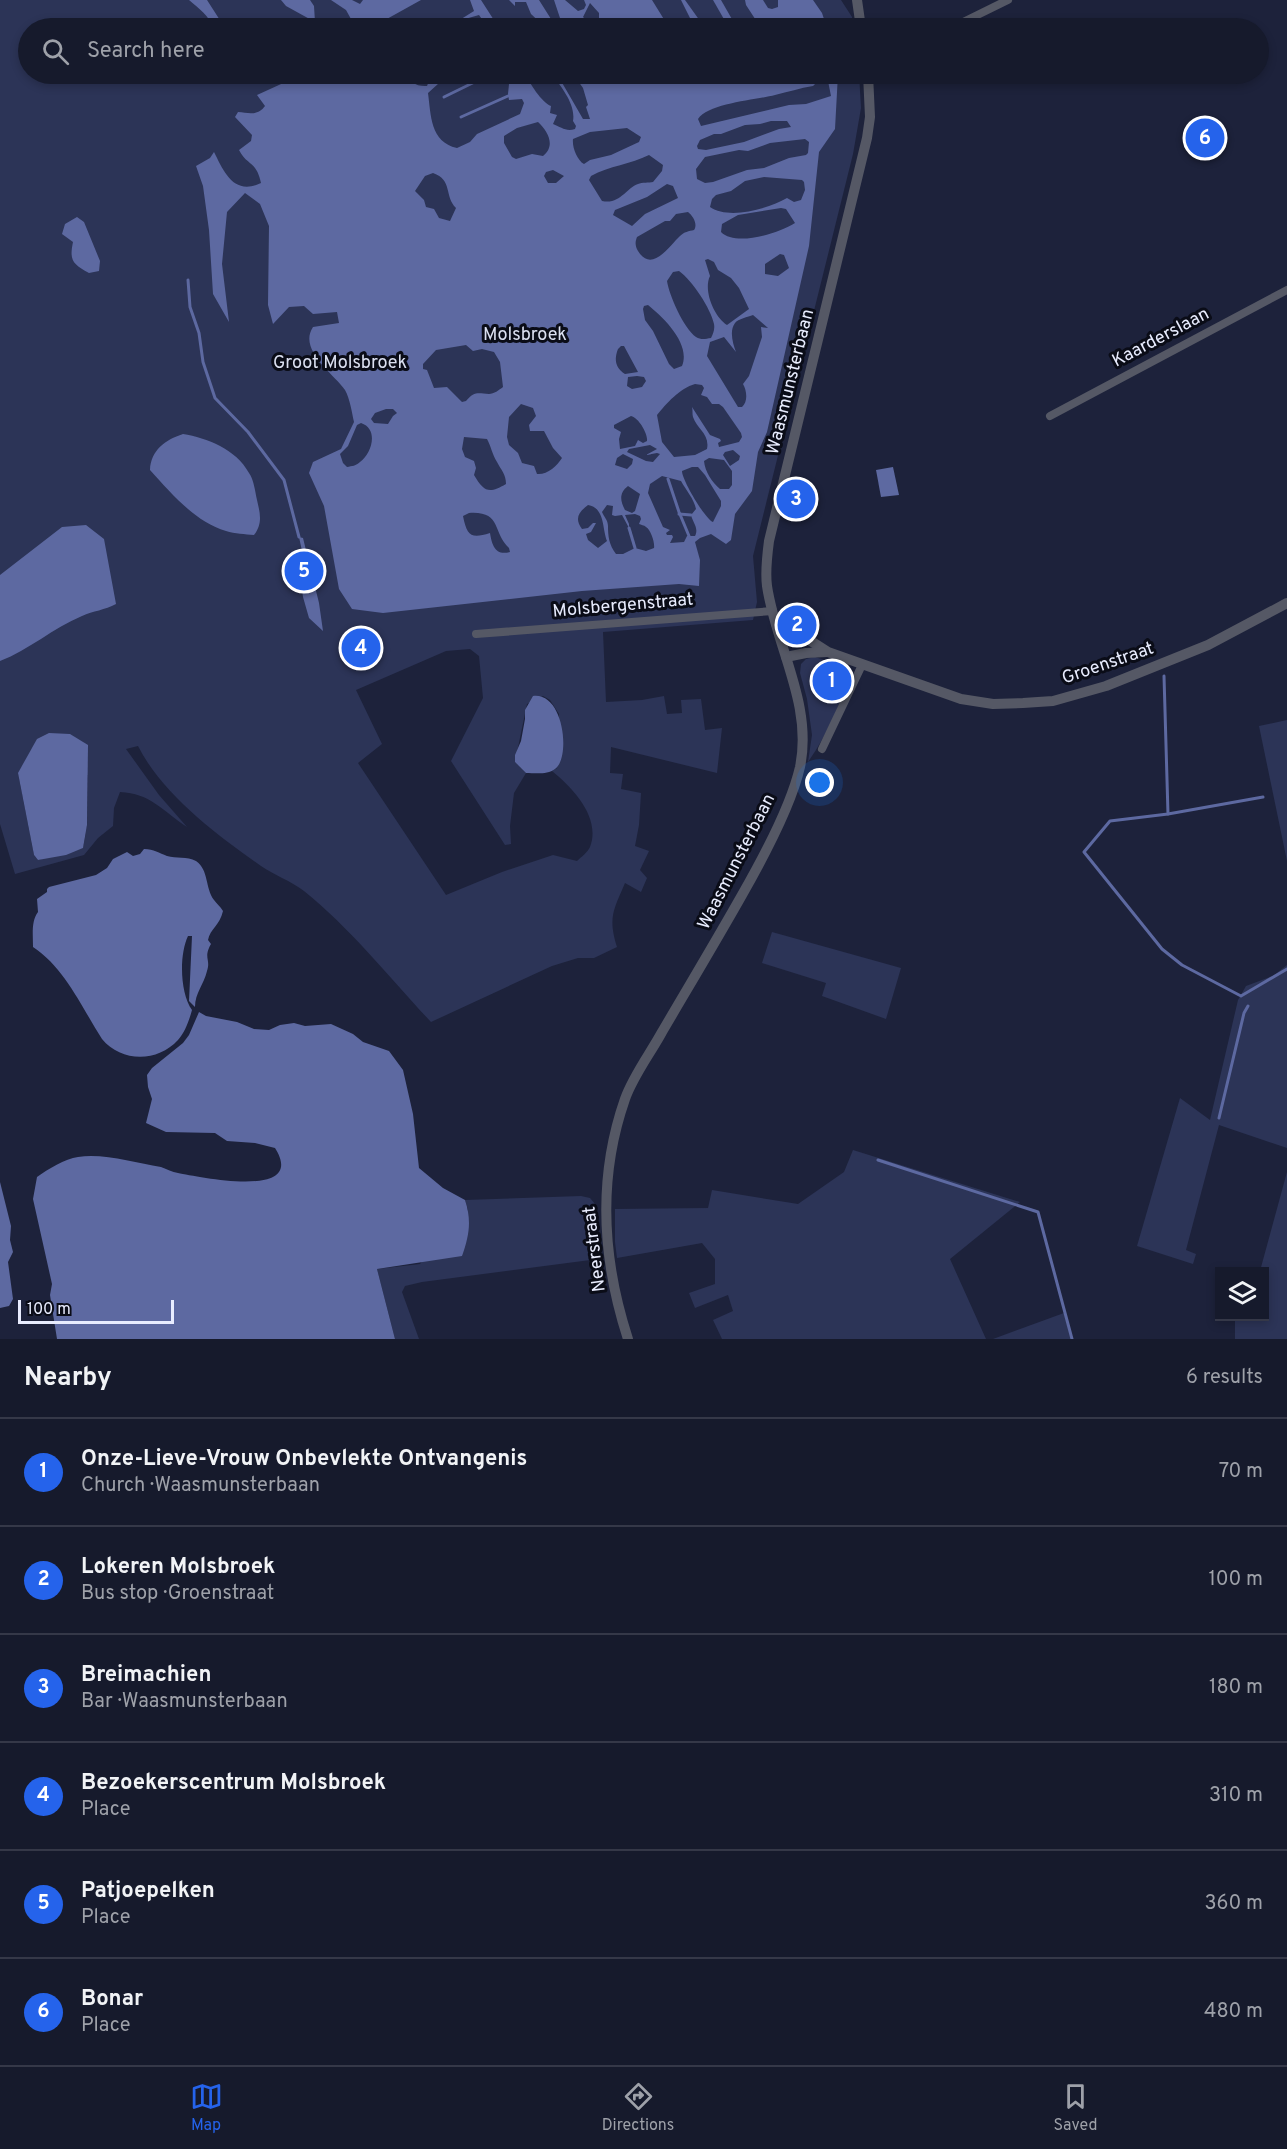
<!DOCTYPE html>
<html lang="en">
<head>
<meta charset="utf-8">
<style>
  :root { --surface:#161a2c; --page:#232738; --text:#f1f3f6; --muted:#9ea1a9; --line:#353848; --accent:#2563eb }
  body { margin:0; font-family:Overpass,sans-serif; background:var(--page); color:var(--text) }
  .controls { position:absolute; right:18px; bottom:18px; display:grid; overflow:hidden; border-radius:0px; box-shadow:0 3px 9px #0003 }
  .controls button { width:54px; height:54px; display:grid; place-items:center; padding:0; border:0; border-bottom:2px solid var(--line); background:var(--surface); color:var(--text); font:30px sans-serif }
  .scale { position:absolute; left:18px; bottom:15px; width:156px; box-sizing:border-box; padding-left:6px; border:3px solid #e8ecfe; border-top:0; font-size:16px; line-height:21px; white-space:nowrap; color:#e8ecfe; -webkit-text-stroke:4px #0a0c17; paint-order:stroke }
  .you { position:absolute; left:820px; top:783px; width:21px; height:21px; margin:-15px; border:4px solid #fff; border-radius:50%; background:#1a73e8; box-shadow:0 0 0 9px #1a73e833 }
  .badge { display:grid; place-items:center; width:39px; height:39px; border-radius:50%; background:var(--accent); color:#fff; font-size:20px; font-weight:700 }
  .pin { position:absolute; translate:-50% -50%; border:3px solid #fff; box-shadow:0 2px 6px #0006 }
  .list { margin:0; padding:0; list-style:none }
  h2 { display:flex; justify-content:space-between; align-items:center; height:78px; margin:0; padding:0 24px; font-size:26px }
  h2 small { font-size:20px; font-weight:400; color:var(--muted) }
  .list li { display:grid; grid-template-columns:39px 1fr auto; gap:18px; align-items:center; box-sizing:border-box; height:108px; padding:0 24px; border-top:2px solid var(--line) }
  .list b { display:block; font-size:22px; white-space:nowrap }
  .list p { margin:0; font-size:20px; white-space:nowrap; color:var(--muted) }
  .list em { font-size:20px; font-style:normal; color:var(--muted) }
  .icon { flex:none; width:33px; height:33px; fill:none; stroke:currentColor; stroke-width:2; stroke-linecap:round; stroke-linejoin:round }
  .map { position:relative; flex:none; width:1287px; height:1339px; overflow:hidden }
  .search { position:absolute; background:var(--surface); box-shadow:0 3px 9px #0003; left:18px; right:18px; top:18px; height:66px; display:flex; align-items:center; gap:15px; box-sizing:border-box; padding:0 21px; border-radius:33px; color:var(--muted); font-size:22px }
  .sheet { height:726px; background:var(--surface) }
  nav { display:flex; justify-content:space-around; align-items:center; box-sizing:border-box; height:84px; border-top:2px solid var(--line); background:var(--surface); font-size:16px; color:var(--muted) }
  nav a { display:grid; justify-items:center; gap:3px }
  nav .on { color:var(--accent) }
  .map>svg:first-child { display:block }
  .green { fill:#2c3457; fill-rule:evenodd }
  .water { fill:#5d69a1; fill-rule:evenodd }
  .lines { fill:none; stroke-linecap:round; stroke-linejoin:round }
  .stream { stroke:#5d69a1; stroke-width:3 }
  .minor { stroke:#555865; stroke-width:8 }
  .tertiary { stroke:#555865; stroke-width:10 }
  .labels { text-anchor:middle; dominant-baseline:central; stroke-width:6; stroke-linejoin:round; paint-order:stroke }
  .park-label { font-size:18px; fill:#dbe0f1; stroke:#0a0c17 }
  .street-label { font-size:18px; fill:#e8ecfe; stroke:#0a0c17 }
</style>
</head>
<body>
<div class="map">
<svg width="1287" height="1339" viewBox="0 0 1287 1339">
  <rect width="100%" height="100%" fill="#1d223b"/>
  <!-- green -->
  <g class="green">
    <path d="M0 0H841L852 17 853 28H28V74H859L861 108 853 154 753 556 757 602 753 620 603 632 606 702 642 700 664 696 667 714 682 713 681 700 701 699 705 730 722 728 717 773 611 747 610 773 623 774 621 789 641 793 639 825 635 846 649 851 640 870 647 878 641 892 625 883C613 911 608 918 617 947L594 958H578L552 966 431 1022C390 978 351 929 304 891 291 881 274 875 261 866 217 835 162 794 138 746L126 749 159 795 187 827C163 811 150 793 120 792L114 808 113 826 98 838 84 855 15 874 0 824ZM470 649 479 656 483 698 451 761 505 845 511 844 510 826 514 793 526 773 515 762 527 704 543 696 550 700 559 714 557 768 552 771C574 789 601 818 590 847 588 852 581 857 577 861L553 855 502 872 446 895 358 763 382 744 356 690 446 651ZM18 773 88 775 87 825 83 848 38 860 34 855Z"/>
    <path d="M815 657 852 669C841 702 828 734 808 762L812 735 807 699 800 673 801 664 806 659Z"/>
    <polygon points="1287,720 1287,861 1259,726"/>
    <polygon points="772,932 901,968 886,1019 822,996 826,983 762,963"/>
    <polygon points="1287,965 1287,1148 1219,1125 1186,1250 1196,1254 1193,1264 1137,1246 1180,1098 1210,1120 1238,1000 1246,986 1273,976"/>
    <polygon points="853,1150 1020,1202 950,1259 986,1339 722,1339 713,1320 733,1311 728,1295 695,1308 689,1293 715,1284 715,1259 702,1243 617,1258 615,1242 615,1209 708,1208 712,1190 798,1204 844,1172"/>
    <polygon points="1287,1172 1287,1339 1235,1339 1235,1317 1264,1316 1264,1272 1260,1271"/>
    <polygon points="581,1196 590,1198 595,1204 598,1259 422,1282 405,1286 402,1292 419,1339 395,1339 377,1269 420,1264 468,1210 465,1200"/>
    <polygon points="1064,1313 1071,1339 993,1339"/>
  </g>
  <!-- water -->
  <g class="water">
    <path d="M189 0H207L225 28H213C210 16 198 8 189 0Z"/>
    <polygon points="281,0 310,0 314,6 315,22 286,6"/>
    <polygon points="331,0 352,0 360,4 363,0 421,0 385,20 379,28 356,28 346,10"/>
    <polygon points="470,0 481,0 499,28 488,28 479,15 458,21 474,11"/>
    <path d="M509 0H539L551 19 557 23 561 21 554 0H565L578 11 584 9 586 5 584 0H652L665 21 672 28H546L531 14 526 2H515V6ZM590 3 599 13V27L592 26 583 17Z"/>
    <polygon points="681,0 685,0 705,28 698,28 692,22"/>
    <polygon points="713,0 721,0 737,28 729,28"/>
    <polygon points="745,0 763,0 768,8 772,9 778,7 778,0 813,0 822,13 827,28 761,28 746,5"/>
    <path d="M303 74H403C410 81 416 87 427 86L429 81 438 75 437 74H449L428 93C431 115 430 142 457 148L470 142 477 134 520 114 524 103 522 99 509 100 508 94 509 84 501 74H525C529 82 542 103 551 106L550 113 557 115 553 124C561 127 566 132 575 129L576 126 573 121C576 104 561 87 552 74H557L583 119H590L586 107 588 105 583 88 573 74H584L590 80H594L597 74H702L706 78 717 81 721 78V74L744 75 746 74H789L793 79 838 74 835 129 819 152 809 246 767 432 758 452 752 491 735 514 731 540 726 544 711 534 700 538 695 542 700 560 699 586 679 584 582 591 383 613 352 609 339 589 324 506 309 473 313 462 341 449 354 422C352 413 350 399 345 390 333 373 298 350 313 327L339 323 337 312 313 314 304 306 289 307 273 324 268 305 269 226 260 204 245 193 227 212 222 264 229 322 213 294 209 230 203 186 196 166 210 158 214 152C224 172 234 196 261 183 256 160 247 166 239 150L251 141 252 135 235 117 238 112C249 113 258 116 265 106L257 95ZM819 80 828 81 831 96 806 104 789 105 701 126 698 119C709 103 756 100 775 95 788 92 800 88 813 86ZM771 121H787L791 127 779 129 744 142 706 150 698 149 697 146 700 140 714 134H721L745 125 760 124ZM538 122C548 131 556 146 543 156L532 154 516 159 512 157 504 143V136L517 128ZM627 128 641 137 639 142 611 155 590 160 584 164C577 160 572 147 573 139L590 132ZM805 139 809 142 808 153 806 155 789 158 764 168 747 170 713 182 705 183 697 179 696 169 705 157 739 150 748 151 770 143ZM649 155 663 165 662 171 653 182C649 183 642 182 638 184 626 188 620 205 602 201L589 180 591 176C609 166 631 164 649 155ZM553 170 564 176 556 183H548L544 176 546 172ZM433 173C453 180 444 196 456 208L450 221 439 218 434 209 426 207 424 200 415 191 425 176ZM764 177 802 180 804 182 805 190 801 200 794 202 787 198C768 209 729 220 710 207L712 199 716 195 731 191 745 181ZM667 184 673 186 678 198 645 214 632 226 613 215 615 210 647 197ZM781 208 786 209 795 223C779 233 736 247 721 232L722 224 738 215ZM688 212C693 216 698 224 694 230 689 231 684 232 680 236 670 245 652 274 638 251 635 246 635 242 637 237L665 221H670L676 214ZM780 254 784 255 789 268 778 276 765 274V264ZM708 259 714 262 718 270 731 278 739 288 749 309 727 325C714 317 703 290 710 276L705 260ZM679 271C692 280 711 309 714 324 715 330 713 334 711 338 705 339 701 340 696 337 684 329 669 295 667 281L673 272ZM648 305C664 318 691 344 682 366L674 369 669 364 653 331 645 320 643 309 644 306ZM753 315 768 328 761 327 762 337 749 376 743 384C747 391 748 402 742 407H738L707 356 710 342 724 337 736 352C733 344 729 331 735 323 738 319 748 317 753 315ZM466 345 473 351 482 349 494 352 500 362 503 387C499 390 494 394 489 394 478 393 474 391 466 401L462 402 447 387 434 388 427 370 423 369V364L436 350ZM621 346H624L638 372 625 374C615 368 614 359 618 349ZM637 376 644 377 646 381 642 387 632 389 627 386 628 377ZM695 384 702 385 704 388 701 395 707 397 712 404H719L723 407 741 433 742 437 739 442 719 447 718 443 721 441 720 439 710 435 692 407C693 411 692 414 693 417 697 429 710 434 707 449L695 455 674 457 662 442 657 415C666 404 680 388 695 384ZM521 404 533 408 536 416 529 425 530 431H544L553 448 562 458C557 466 547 475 537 474L534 466 522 463 518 453 509 445 507 437 509 417ZM386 409H393L397 413 393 416 388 424 374 423 371 419 375 413ZM631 416C639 418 648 434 647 441L643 443 638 440 635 446 620 449 619 439 621 432 614 428V425ZM361 423C379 429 372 453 360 462 356 466 352 466 347 467L343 463 340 454 348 446 357 425ZM464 437 487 439C491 446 492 454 497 462 501 470 506 474 506 484 489 494 484 492 474 475L476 468 474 461 465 457 462 449ZM650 445 657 449 646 455 657 453 660 454 653 462 646 461 627 452 629 449ZM733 450 740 456 739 460 730 466 723 455 725 452ZM623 454 633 459 632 464 627 469 615 465 617 458ZM709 458 724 460 732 471V485L729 489H720C712 482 705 472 704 461ZM692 467H698L705 475 721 501V506L713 522C705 519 682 480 682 471ZM662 476 681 481C686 490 694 499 696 509L691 515C693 523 699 528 695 536H687L684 542 670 543 673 537 672 535H667L666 533 670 530 663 527 648 493 650 484ZM628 486 640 494 635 511 632 513 625 510C620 501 619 493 628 486ZM588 505C605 508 602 528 607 541L598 548 588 540 586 534 591 532 596 523H593L588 528 582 529C574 518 579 512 588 505ZM607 505 613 506 612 515 615 516 622 515 629 528V524L625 515 635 514 640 516 641 519 639 524C641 525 644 525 646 527 651 530 655 543 654 548L646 551 635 548 623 554H616C609 545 608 536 608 526 608 520 604 517 602 512ZM469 513C502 511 492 532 509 548L510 552C495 556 492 545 490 533 471 539 467 536 463 516Z"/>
    <path d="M77 217 84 222 100 261 99 271 89 273C73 264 69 261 73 242L62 234 65 224Z"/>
    <path d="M183 434C207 438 236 449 249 473 254 480 255 491 257 500 260 513 263 523 254 535 245 534 235 534 226 531 195 522 171 493 150 470 151 450 165 440 183 434Z"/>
    <polygon points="893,467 899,495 881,497 876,470"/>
    <path d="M86 525 104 539 116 604C105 610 93 611 82 616 53 628 29 650 0 661V575L62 527Z"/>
    <polygon points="299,537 303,538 319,603 323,631 309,618 303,597 299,571 302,551"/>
    <path d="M533 696C564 692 571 758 555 769 547 775 535 773 526 773L515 762V755L521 741 525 719V710Z"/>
    <polygon points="49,733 70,734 88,745 87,825 83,848 66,855 38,860 34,855 18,773 37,739"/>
    <path d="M144 849C154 849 159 853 167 856 176 859 187 856 196 861 209 870 205 888 214 900 217 904 220 906 223 911 220 925 210 929 208 940L211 944C203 958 211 959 207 971 204 984 195 993 195 1007L189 1001 192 936H188C179 955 180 993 192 1010 189 1021 185 1032 178 1040 157 1063 121 1062 102 1039 82 1008 65 968 33 947 33 935 31 921 38 912L37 899 47 892V889L49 887 96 875 107 868 113 859 127 852 133 856 140 854Z"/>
    <path d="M199 1012 206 1016 237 1022 254 1029 269 1030 280 1025 294 1023 305 1026 331 1024 353 1034 363 1042 389 1051 403 1070 413 1114 419 1168 443 1188 465 1200C472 1221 469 1236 462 1256L377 1269 395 1339H57L50 1295 52 1284 33 1199 37 1177C48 1169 65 1159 78 1157 104 1153 135 1163 161 1167 167 1169 172 1172 178 1173 199 1177 308 1200 275 1148L255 1143 227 1141 215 1133 166 1132 146 1123 152 1099 148 1087 147 1075 152 1068 183 1043 189 1035Z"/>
    <polygon points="0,1182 11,1226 10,1240 13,1252 8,1262 13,1299 9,1306 0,1308"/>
  </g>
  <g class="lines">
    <!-- stream -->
    <g class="stream">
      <polyline points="315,22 319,28"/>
      <polyline points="443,28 458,21"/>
      <polyline points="444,97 491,74"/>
      <polyline points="461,117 508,96"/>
      <polyline points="188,280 190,307 199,333 203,362 215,398 248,432 284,480 299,537"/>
      <polyline points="668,479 679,512 689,536"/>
      <polyline points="679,514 691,515"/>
      <polyline points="629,528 635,548"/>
      <polyline points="1164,676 1168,814"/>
      <polyline points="1263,797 1168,814 1110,821 1084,852 1162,949 1182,965 1241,996 1287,969"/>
      <polyline points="1219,1118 1244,1013 1248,1006"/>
      <polyline points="878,1160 1038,1212 1072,1339"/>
    </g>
    <!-- minor -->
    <g class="minor">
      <polyline points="951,28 1008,0"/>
      <polyline points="1050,416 1287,290"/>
      <polyline points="476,634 773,611"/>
      <polyline points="822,749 862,665"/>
    </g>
    <!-- tertiary -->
    <g class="tertiary">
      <polyline points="857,0 861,28"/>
      <polyline points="776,624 803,636 828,652 961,699 993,704 1023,703 1053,701 1106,686 1208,645 1287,603"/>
      <polyline points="786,657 806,653 827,652"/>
      <path d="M628 1339C602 1259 597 1179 625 1099 633 1076 650 1054 662 1032 689 986 716 941 742 895 762 860 791 806 800 767 813 704 776 647 767 586 765 571 767 556 769 541L867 138 870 117 868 74"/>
    </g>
  </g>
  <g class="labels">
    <!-- park labels -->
    <g class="park-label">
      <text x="525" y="335">Molsbroek</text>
      <text x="340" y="363">Groot Molsbroek</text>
    </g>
    <!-- street labels -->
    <g class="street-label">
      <text transform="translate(1161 338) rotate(-28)">Kaarderslaan</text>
      <text transform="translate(791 382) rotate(-76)">Waasmunsterbaan</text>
      <text transform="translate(623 606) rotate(-5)">Molsbergenstraat</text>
      <text transform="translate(1108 664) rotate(-19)">Groenstraat</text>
      <text transform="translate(737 862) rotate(-63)">Waasmunsterbaan</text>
      <text transform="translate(595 1249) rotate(-97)">Neerstraat</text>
    </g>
  </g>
</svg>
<div class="controls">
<button><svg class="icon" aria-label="layers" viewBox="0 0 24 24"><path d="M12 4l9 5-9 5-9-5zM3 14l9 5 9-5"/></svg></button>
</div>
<div class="scale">100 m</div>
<div class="you"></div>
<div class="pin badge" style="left:832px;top:681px">1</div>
<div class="pin badge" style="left:797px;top:625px">2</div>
<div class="pin badge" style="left:796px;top:499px">3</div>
<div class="pin badge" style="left:361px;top:648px">4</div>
<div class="pin badge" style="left:304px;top:571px">5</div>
<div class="pin badge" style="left:1205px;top:138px">6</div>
<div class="search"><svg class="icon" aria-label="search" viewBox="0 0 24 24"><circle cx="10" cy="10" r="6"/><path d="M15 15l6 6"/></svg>Search here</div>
</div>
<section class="sheet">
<h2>Nearby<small>6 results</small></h2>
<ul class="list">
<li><span class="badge">1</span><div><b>Onze-Lieve-Vrouw Onbevlekte Ontvangenis</b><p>Church · Waasmunsterbaan</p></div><em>70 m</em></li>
<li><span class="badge">2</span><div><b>Lokeren Molsbroek</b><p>Bus stop · Groenstraat</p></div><em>100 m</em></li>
<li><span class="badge">3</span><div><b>Breimachien</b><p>Bar · Waasmunsterbaan</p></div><em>180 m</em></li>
<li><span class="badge">4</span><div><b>Bezoekerscentrum Molsbroek</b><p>Place</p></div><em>310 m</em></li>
<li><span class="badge">5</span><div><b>Patjoepelken</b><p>Place</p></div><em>360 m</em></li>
<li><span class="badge">6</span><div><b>Bonar</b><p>Place</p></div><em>480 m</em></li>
</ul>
</section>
<nav>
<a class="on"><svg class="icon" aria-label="map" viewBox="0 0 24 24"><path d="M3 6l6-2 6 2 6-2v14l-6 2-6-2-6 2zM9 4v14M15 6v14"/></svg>Map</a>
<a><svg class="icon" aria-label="directions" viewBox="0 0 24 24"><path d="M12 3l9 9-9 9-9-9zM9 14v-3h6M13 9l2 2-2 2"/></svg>Directions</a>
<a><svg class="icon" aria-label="saved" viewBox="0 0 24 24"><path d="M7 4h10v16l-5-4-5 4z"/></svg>Saved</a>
</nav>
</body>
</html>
